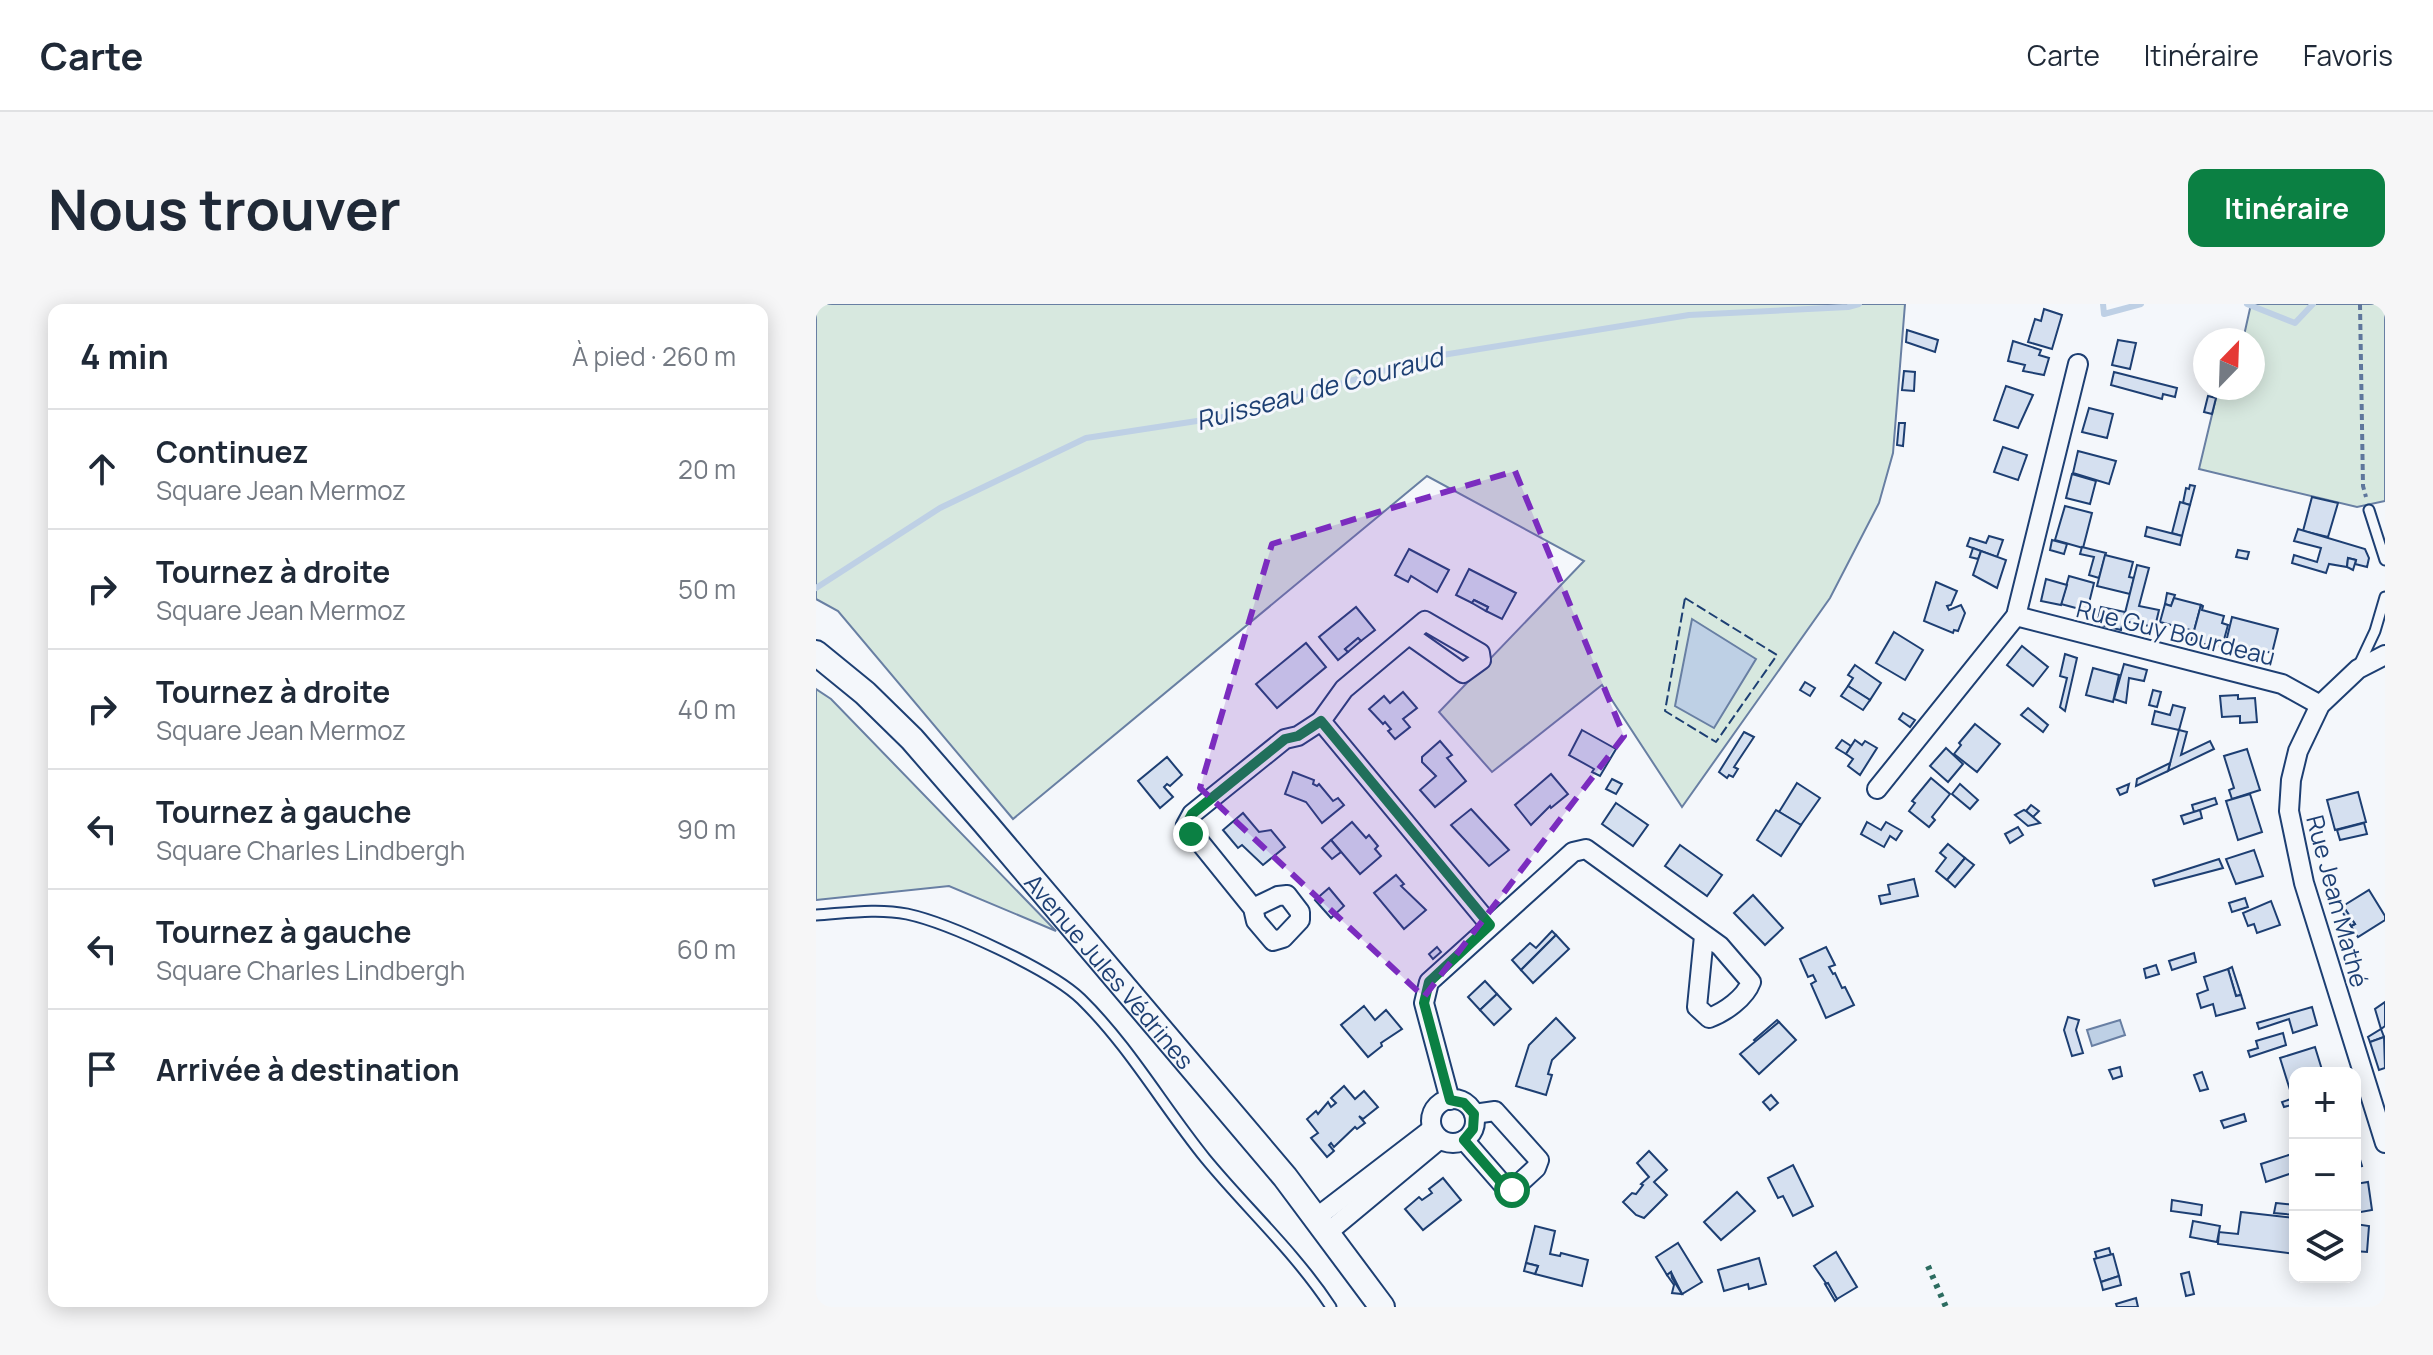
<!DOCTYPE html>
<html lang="fr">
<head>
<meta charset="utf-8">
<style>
  :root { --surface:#fff; --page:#f6f6f7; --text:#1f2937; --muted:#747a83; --line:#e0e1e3; --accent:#0b8043 }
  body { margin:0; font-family:Manrope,sans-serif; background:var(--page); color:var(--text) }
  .controls { position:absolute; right:24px; bottom:24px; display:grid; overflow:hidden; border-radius:16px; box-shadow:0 4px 20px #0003 }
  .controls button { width:72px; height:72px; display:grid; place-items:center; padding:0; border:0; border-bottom:2px solid var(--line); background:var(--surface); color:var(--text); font:40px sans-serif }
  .compass { position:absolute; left:1377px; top:24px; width:72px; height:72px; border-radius:50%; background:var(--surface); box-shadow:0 4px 20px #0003; rotate:23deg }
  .stop { position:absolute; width:24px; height:24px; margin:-18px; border:6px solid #0b8043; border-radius:50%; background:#fff }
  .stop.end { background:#0b8043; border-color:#fff; box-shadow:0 2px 8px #0008 }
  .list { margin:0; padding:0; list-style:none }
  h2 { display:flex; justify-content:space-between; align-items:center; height:104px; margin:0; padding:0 32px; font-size:34px }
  h2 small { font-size:26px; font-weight:400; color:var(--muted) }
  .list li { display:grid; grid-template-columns:52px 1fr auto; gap:24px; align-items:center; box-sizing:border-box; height:120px; padding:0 32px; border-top:2px solid var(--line) }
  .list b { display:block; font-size:30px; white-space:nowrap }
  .list p { margin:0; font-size:26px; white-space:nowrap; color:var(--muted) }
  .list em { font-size:26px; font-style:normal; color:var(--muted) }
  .icon { flex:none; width:44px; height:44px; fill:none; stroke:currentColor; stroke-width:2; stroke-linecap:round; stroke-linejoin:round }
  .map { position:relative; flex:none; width:1569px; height:1003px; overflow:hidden; border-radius:16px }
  header { display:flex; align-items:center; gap:48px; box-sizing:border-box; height:112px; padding:0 40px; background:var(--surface); border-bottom:2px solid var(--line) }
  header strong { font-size:38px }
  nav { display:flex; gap:44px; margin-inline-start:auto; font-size:28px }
  .intro { display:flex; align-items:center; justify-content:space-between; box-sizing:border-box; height:192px; padding:0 48px }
  h1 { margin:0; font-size:56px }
  .button { padding:20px 36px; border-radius:16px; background:var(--accent); color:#fff; font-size:28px; font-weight:700 }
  main { display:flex; gap:48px; padding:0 48px }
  aside { flex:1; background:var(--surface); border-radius:16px; box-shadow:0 4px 20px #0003 }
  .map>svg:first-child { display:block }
  .green { fill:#d7e8df; stroke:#687fa3; stroke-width:2 }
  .water { fill:#bed0e5; stroke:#687fa3; stroke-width:2 }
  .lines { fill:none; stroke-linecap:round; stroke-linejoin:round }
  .stream { stroke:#bed0e5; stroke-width:6 }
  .building { fill:#d5e0f0; stroke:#1d3f73; stroke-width:2 }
  .lane-casing { stroke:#1d3f73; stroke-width:13 }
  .street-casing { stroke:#1d3f73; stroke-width:22 }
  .secondary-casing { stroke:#1d3f73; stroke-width:28 }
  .path { stroke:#5e769c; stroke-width:4; stroke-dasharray:6 4; stroke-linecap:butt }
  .lane { stroke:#f4f7fb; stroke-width:9 }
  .street { stroke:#f4f7fb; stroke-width:18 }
  .secondary { stroke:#f4f7fb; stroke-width:24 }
  .hedge { stroke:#2c6c60; stroke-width:6; stroke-dasharray:4 6; stroke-linecap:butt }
  .fence { stroke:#1d3f73; stroke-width:2; stroke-dasharray:10 4; stroke-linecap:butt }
  .route { stroke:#0b8043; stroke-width:10 }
  .marked { fill:#7b2cbf; fill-opacity:0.2; stroke:#7b2cbf; stroke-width:6; stroke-dasharray:16 10; stroke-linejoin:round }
  .labels { text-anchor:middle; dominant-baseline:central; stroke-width:6; stroke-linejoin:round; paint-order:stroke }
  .street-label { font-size:24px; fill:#1d3f73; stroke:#f4f7fb }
  .water-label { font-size:26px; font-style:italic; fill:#1d3f73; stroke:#f4f7fb }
</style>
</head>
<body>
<header>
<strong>Carte</strong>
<nav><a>Carte</a><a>Itinéraire</a><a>Favoris</a></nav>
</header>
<div class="intro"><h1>Nous trouver</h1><a class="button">Itinéraire</a></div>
<main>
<aside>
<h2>4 min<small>À pied · 260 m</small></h2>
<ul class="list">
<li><svg class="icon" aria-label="ahead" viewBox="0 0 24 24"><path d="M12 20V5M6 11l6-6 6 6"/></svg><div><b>Continuez</b><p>Square Jean Mermoz</p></div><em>20 m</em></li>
<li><svg class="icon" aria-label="right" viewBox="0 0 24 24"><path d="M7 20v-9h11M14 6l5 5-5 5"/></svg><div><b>Tournez à droite</b><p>Square Jean Mermoz</p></div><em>50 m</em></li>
<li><svg class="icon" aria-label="right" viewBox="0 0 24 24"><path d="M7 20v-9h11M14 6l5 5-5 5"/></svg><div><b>Tournez à droite</b><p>Square Jean Mermoz</p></div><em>40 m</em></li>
<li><svg class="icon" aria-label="left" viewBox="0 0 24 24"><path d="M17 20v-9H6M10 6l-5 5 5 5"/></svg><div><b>Tournez à gauche</b><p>Square Charles Lindbergh</p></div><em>90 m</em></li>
<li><svg class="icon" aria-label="left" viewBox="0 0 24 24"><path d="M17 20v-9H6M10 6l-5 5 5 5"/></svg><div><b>Tournez à gauche</b><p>Square Charles Lindbergh</p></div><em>60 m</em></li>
<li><svg class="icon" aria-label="arrive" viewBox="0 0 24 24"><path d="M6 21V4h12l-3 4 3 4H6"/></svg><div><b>Arrivée à destination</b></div></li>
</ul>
</aside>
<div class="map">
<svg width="1569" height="1003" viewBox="0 0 1569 1003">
  <rect width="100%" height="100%" fill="#f4f7fb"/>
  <!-- green -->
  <g class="green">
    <polygon points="0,0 1089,0 1077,149 1063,199 1014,294 866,503 786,381 676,468 623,408 768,257 611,172 197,515 22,307 0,295"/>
    <polygon points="1435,0 1569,0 1569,197 1541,203 1383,165 1400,94 1406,84 1437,84 1437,36 1427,36"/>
    <polygon points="0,385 15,395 240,627 133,582 0,596"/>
  </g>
  <!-- water -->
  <g class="water">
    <polygon points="876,315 940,355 898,424 859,402"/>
    <polygon points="1304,716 1309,731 1276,742 1271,726"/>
  </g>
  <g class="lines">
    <!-- stream -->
    <g class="stream">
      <polyline points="1287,0 1288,10 1325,0"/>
      <polyline points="1431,0 1479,19 1497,0"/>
      <polyline points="0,284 124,204 270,134 420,111 614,53 873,11 1032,3 1043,0"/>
    </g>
  </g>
  <!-- building -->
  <g class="building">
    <polygon points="1228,5 1246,11 1236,45 1212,38 1219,15 1225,17"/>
    <polygon points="1091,26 1122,36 1119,48 1090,38"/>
    <polygon points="1302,36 1320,39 1314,65 1296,61"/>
    <polygon points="1197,37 1225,46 1223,51 1233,54 1228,71 1207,67 1209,61 1192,57"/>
    <polygon points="1088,67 1099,68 1098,87 1086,86"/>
    <polygon points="1298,68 1361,84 1359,93 1347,90 1346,95 1295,81"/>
    <polygon points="1190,82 1217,91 1202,124 1178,116"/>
    <polygon points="1392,92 1400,94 1396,110 1388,108"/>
    <polygon points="1273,104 1297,110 1291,134 1266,128"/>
    <polygon points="1083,119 1089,119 1087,142 1081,141"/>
    <polygon points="1187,143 1211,151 1202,176 1178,168"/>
    <polygon points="1262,147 1300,157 1293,180 1257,169"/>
    <polygon points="1256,170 1280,177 1274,200 1250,194"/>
    <polygon points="1374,181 1379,182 1374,201 1367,199 1370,184 1373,185"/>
    <polygon points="1496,193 1522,199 1512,233 1487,227"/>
    <polygon points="1364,198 1374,201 1366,232 1356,229"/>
    <polygon points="1249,202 1276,209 1267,244 1239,236"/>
    <polygon points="1331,223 1366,232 1364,241 1329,232"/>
    <polygon points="1482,225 1549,245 1553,254 1551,263 1539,260 1540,256 1532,254 1531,263 1513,260 1510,269 1476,259 1478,251 1501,258 1505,244 1478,237"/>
    <polygon points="1173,232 1187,236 1181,253 1151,242 1154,234 1170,239"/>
    <polygon points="1236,236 1251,240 1248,250 1234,246"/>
    <polygon points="1266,243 1290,249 1283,274 1273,271 1278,253 1264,250"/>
    <polygon points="1157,244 1165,247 1162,255 1154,253"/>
    <polygon points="593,245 633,266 621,288 595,272 592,278 579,271"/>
    <polygon points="1422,246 1433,248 1431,255 1420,253"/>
    <polygon points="1165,247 1190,256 1181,284 1157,271"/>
    <polygon points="1289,251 1317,258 1313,273 1318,274 1314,290 1281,282"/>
    <polygon points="1532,254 1540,256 1537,266 1531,263"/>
    <polygon points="1321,261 1333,264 1323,302 1343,306 1339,323 1307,317"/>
    <polygon points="653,265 700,289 686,315 670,307 672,303 658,296 656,299 640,291"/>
    <polygon points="1253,272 1278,279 1271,307 1245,300"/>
    <polygon points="1230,275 1251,281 1245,301 1225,297"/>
    <polygon points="1120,278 1141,287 1135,301 1131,302 1133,306 1145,301 1149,309 1142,327 1138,326 1137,329 1108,317"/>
    <polygon points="1351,289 1359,291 1355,302 1349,300"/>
    <polygon points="1358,294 1385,301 1378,327 1344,318 1349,300 1355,302"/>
    <polygon points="658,296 672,303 670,307 656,299"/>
    <polygon points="1385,301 1387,302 1386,306 1408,312 1406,319 1412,321 1406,343 1375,338"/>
    <polygon points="540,303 559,326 545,337 542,334 529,345 532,348 522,356 503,333"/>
    <polygon points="1285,303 1309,308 1305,326 1281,320"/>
    <polygon points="1416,313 1462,325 1456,349 1410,338"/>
    <polygon points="1078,328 1107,346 1089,376 1060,359"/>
    <polygon points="542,334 545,337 532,348 529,345"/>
    <polygon points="490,339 510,363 461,404 440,380"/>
    <polygon points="1206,342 1232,363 1217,382 1191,361"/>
    <polygon points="1249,350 1261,354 1249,407 1244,403 1251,374 1244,372"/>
    <polygon points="1308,360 1331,366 1328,377 1313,374 1310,399 1298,395"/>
    <polygon points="1039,361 1065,379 1054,396 1032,382 1037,374 1032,371"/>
    <polygon points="1277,364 1303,371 1297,398 1270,391"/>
    <polygon points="989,378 999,384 994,392 984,386"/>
    <polygon points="1032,382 1054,396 1047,406 1025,392"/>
    <polygon points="1337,386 1345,388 1341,403 1333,401"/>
    <polygon points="587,388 601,404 587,415 594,423 579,435 572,427 575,425 569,418 567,420 553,405 568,392 574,399"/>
    <polygon points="1422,391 1422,395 1439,394 1441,418 1424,419 1424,412 1406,413 1404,392"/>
    <polygon points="1357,401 1369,404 1363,426 1336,420 1339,407 1354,411"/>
    <polygon points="1212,404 1232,421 1227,428 1205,411"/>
    <polygon points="1087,409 1099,416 1094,423 1083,415"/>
    <polygon points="1159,420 1184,440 1161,468 1138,450 1145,441 1143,439"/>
    <polygon points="766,426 800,445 784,472 776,468 778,465 753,451"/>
    <polygon points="1363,426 1371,428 1365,451 1394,437 1398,445 1352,467"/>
    <polygon points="928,428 938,433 918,463 922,465 917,473 913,471 911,474 903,468"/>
    <polygon points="1026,436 1035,442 1030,450 1020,444"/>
    <polygon points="1039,436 1046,441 1049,437 1061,444 1044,471 1032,462 1037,455 1030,450"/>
    <polygon points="624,437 636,451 631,454 650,477 619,503 604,486 620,472 606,458 606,453"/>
    <polygon points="1130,444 1147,460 1132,478 1114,462"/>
    <polygon points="1431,445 1444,486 1416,495 1413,486 1418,484 1408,452"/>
    <polygon points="351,453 366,471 354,482 351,480 348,483 357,493 344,504 322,477"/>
    <polygon points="1354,459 1352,467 1320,482 1321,475"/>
    <polygon points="477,468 498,476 497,480 501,482 503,480 517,497 522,494 528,501 506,519 490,498 469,490"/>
    <polygon points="735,470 752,490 735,504 734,502 715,521 699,501"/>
    <polygon points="1115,474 1134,490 1116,513 1119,516 1113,523 1093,507 1099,499 1096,497"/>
    <polygon points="796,475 806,480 800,490 790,485"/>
    <polygon points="981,479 1004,494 985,521 963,508"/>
    <polygon points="1144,480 1162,496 1154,505 1136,490"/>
    <polygon points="1313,480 1311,488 1304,491 1301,485"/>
    <polygon points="1542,488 1550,518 1519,526 1511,496"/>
    <polygon points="1434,490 1446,528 1422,536 1410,497"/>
    <polygon points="1399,494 1401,500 1378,508 1376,501"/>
    <polygon points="800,499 832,521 817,542 786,520"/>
    <polygon points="1215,501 1223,507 1217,513 1210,507"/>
    <polygon points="655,505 693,546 673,562 635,521"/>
    <polygon points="960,506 985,521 965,552 941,536"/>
    <polygon points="1208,506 1210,507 1224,519 1212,522 1199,511"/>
    <polygon points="1384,506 1386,514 1368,520 1365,512"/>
    <polygon points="427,509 443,528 455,526 469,543 447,561 426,541 422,544 407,526"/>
    <polygon points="536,518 550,534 553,531 562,542 559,545 565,552 544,570 515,536"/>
    <polygon points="1051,518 1065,526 1070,518 1086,527 1080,536 1074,532 1068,543 1045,530"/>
    <polygon points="1548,519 1551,530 1524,536 1521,526"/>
    <polygon points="1202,523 1207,531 1194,539 1189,530"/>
    <polygon points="515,536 525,548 516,555 506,544"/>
    <polygon points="1132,540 1149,554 1131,576 1120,567 1130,554 1124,549"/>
    <polygon points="864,541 906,571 891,592 849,562"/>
    <polygon points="1438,546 1447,572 1420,580 1410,555"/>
    <polygon points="1149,554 1158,561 1139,583 1131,576"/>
    <polygon points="1403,555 1407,564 1339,582 1337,576"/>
    <polygon points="580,571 588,580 585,582 610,606 588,625 558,589"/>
    <polygon points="1098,575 1102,592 1065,600 1063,592 1074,590 1072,581"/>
    <polygon points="513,584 528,602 515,614 499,596"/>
    <polygon points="1553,586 1569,612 1569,616 1542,633 1535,622 1539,620 1527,602"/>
    <polygon points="937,591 967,624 949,641 918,609"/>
    <polygon points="1429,594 1432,603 1416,608 1413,599"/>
    <polygon points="1455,597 1464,621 1441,629 1438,620 1432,622 1427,609"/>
    <polygon points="1527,602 1539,620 1535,622 1524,604"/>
    <polygon points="736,627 740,631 705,666 696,656 714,639 720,644"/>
    <polygon points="740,631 753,645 717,679 705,666"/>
    <polygon points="621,643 625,648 617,655 613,650"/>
    <polygon points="1010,643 1019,661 1013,663 1017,670 1019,669 1026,684 1029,683 1038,701 1010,714 995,680 1000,677 997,671 992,673 984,655"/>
    <polygon points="1378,649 1380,658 1356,666 1353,657"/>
    <polygon points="1340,661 1343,670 1330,674 1328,665"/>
    <polygon points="1416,663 1425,691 1420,692 1412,665"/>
    <polygon points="1412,665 1420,692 1425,691 1429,704 1400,712 1397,700 1385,704 1381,690 1392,686 1388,673"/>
    <polygon points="669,677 681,690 664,706 652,693"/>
    <polygon points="681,690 695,705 678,721 664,706"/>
    <polygon points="1569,698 1569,722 1565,725 1559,705"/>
    <polygon points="548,702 559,716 570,706 586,725 565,739 566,742 552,753 525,721"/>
    <polygon points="1496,703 1501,721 1477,729 1473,715 1443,725 1441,719"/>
    <polygon points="1252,713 1263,716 1260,726 1267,749 1256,752 1248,726"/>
    <polygon points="740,714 759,734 736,756 732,770 736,771 730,791 700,782 713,741"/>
    <polygon points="961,716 963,718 940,738 938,736"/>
    <polygon points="963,718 980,736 943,770 924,750"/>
    <polygon points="1565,725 1568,733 1554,738 1552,733"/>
    <polygon points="1467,729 1470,741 1434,753 1432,747 1442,744 1440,737"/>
    <polygon points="1568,733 1569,764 1563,766 1554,738"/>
    <polygon points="1499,743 1507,769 1479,769 1479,784 1474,786 1464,754"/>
    <polygon points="1304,763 1306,772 1297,775 1293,766"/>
    <polygon points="1386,768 1392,785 1384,787 1378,771"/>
    <polygon points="528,782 539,795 548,787 562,803 547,815 543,812 549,819 541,825 539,823 518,843 515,839 513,841 518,847 511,853 495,834 502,829 491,815 500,807 502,810 512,798 515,803 520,799 515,794"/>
    <polygon points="955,791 962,799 954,806 947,798"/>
    <polygon points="1478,794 1479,800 1468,803 1466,798"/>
    <polygon points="1428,810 1430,817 1408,824 1405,817"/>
    <polygon points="1539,839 1546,862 1539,864"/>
    <polygon points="833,847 851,866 838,878 851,891 828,914 820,911 807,898 816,889 820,890 827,881 825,880 833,873 821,859"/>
    <polygon points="1479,849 1479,868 1450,878 1445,860"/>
    <polygon points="977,861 997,902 977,912 967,892 962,894 952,874"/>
    <polygon points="627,874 645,896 607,926 589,905 603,893 606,896 616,889 613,885"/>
    <polygon points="1552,878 1556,906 1539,909 1539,880"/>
    <polygon points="921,888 939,907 905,936 888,918"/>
    <polygon points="1356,896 1386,901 1385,911 1355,907"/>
    <polygon points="1460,899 1479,901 1479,911 1458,909"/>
    <polygon points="1425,908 1479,914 1479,950 1402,940 1403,928 1422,930"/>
    <polygon points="1377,917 1404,922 1401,938 1374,933"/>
    <polygon points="1539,920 1553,922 1551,948 1539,947"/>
    <polygon points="719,922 739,927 734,950 744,952 745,949 772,956 766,982 719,970 722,962 710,959"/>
    <polygon points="862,939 886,978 866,990 855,968 851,971 840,953"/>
    <polygon points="1293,944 1295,951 1281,955 1279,948"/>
    <polygon points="1020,948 1041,983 1021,995 998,962"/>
    <polygon points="1297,950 1303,972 1285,978 1278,955"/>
    <polygon points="943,954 950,980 933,985 932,980 908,987 902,966"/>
    <polygon points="710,959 722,962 719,970 708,967"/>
    <polygon points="855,968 856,974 866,990 856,989 858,981 851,971"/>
    <polygon points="1373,968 1378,990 1370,992 1365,970"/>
    <polygon points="1303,972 1305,981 1287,986 1285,978"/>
    <polygon points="1012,979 1021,995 1019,997 1009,980"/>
    <polygon points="1320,994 1322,1003 1301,1003 1300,1000"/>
  </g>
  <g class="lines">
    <!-- lane casing -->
    <g class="lane-casing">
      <g id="lane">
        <polyline points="1553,206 1569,256"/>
        <polyline points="1543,361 1559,327 1569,293"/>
        <path d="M0 611C30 609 62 604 91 610 133 619 235 666 265 695 313 742 347 802 389 854 431 905 478 947 515 1003"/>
      </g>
    </g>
    <!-- street casing -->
    <g class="street-casing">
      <g id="street">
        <polyline points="1200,312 1466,380 1504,401"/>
        <polyline points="1569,351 1542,365 1504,401 1482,447 1475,476 1473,507 1488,579 1569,839"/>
        <polyline points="505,417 528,385 609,317 664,349 665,356 647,369 593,331"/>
        <polyline points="1061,485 1200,312 1262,60"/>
        <polyline points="437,604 462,592 471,591 484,608 484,616 467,634 457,637 440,617 437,604 370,521 376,510 469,435 482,432 505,417 674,621"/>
        <circle cx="637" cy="817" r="22"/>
        <path d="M634 796 608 699 613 678 757 548 770 545 904 642 935 678C929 694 909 708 893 714L881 703 888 632"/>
        <polyline points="648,836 689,883 696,886 720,864 723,856 679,807 658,810"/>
        <polyline points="500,914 616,825"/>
        <polyline points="511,929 624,835"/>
      </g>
    </g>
    <!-- secondary casing -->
    <g class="secondary-casing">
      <g id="secondary">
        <path id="s1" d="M0 349 49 389 96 435 169 519 469 873 566 1003"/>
      </g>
    </g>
    <!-- path -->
    <polyline class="path" points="1544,0 1547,182 1550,193"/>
    <!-- lane -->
    <use href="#lane" class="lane"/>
    <!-- street -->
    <use href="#street" class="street"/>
    <!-- secondary -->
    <use href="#secondary" class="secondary"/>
    <!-- hedge -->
    <polyline class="hedge" points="1112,962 1130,1003"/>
    <!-- fence -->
    <polygon class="fence" points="869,294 961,351 900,438 849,407"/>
  </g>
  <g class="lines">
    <!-- route -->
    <polyline class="route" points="375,530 370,521 376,510 469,435 482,432 505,417 674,621 613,678 608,699 634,796 648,799 658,810 657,825 648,836 689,883 696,886"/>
  </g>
  <!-- marked area -->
  <path class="marked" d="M699 167 808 432 608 693 384 484 456 240Z"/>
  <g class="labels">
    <!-- street labels -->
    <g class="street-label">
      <text transform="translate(1360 328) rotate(14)">Rue Guy Bourdeau</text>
      <text transform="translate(1522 597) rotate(75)">Rue Jean Mathé</text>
      <text stroke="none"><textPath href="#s1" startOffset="434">Avenue Jules Védrines</textPath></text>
    </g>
    <!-- water labels -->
    <g class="water-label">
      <text transform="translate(503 84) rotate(-15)">Ruisseau de Couraud</text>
    </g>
  </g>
</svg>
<div class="controls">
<button>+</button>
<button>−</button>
<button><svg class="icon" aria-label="layers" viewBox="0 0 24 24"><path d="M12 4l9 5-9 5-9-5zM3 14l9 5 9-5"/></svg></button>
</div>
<svg class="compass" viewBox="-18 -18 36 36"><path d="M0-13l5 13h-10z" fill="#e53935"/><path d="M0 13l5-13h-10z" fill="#747a83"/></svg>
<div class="stop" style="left:696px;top:886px"></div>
<div class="stop end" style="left:375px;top:530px"></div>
</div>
</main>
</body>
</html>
